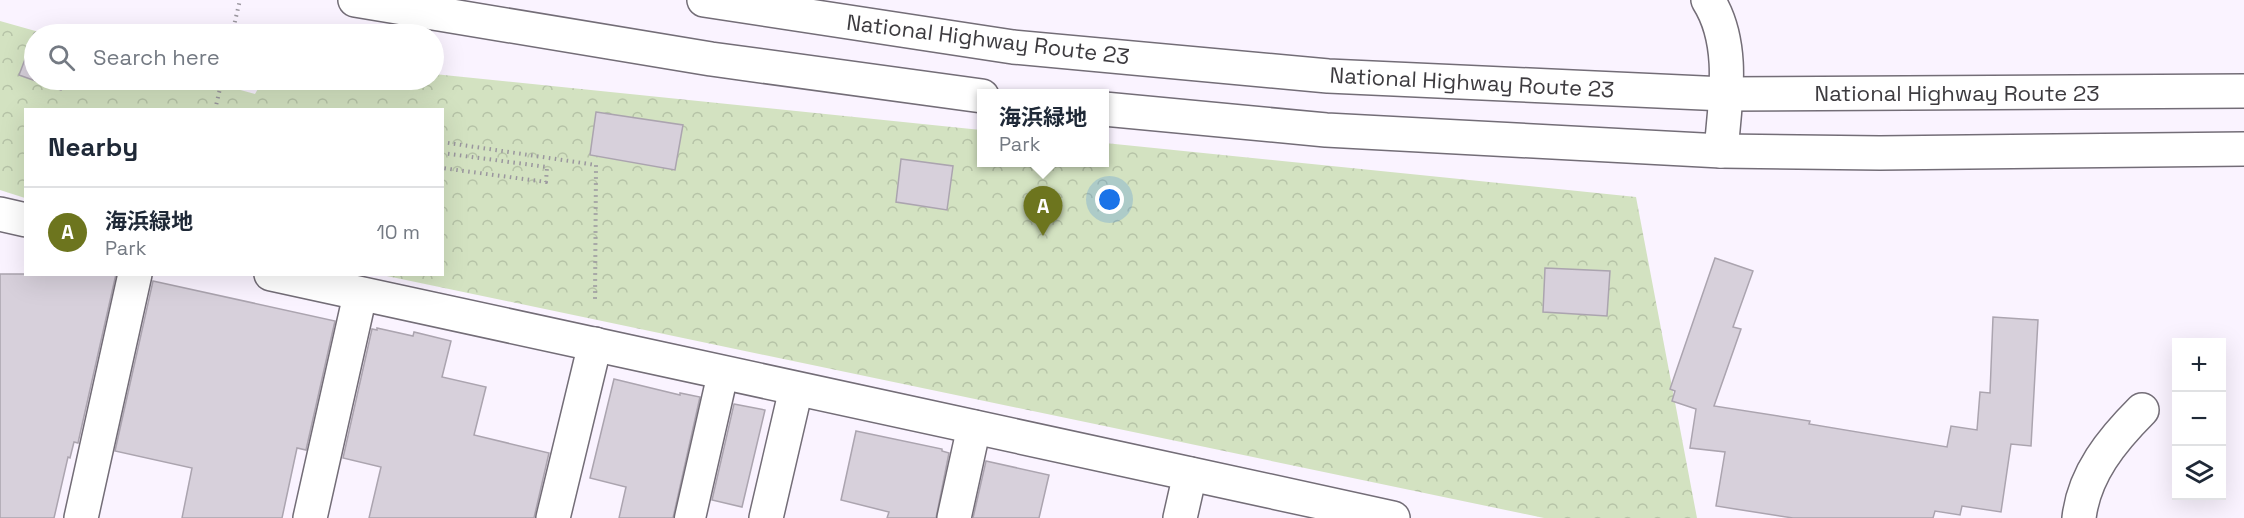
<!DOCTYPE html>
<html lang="en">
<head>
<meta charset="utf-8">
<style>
  :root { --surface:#fff; --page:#f2f2f3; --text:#1f2937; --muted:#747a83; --line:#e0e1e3; --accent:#6d751e }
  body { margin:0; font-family:"Space Grotesk","Noto Sans JP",sans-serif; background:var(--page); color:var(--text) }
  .controls { position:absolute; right:18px; bottom:18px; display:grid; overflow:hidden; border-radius:0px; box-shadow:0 6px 24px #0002 }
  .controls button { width:54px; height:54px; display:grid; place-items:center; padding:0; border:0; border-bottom:2px solid var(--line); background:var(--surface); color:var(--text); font:30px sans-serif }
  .you { position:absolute; left:1110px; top:200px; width:21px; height:21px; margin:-15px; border:4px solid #fff; border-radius:50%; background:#1a73e8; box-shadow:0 0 0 9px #1a73e833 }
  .badge { display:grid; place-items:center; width:39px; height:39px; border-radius:50%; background:var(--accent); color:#fff; font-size:20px; font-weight:700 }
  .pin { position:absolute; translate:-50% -50px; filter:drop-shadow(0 2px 3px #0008) }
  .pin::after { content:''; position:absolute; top:32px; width:21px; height:18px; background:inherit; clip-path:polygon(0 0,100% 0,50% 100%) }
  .popup { position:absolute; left:977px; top:89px; width:132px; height:78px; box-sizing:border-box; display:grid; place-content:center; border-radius:0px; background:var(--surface); filter:drop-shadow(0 2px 4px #0005); font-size:20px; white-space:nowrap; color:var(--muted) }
  .popup b { font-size:22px; color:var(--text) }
  .popup::after { content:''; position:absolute; left:50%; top:100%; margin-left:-12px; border:12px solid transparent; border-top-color:var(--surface) }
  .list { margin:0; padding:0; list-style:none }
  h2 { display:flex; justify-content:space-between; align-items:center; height:78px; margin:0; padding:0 24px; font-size:26px }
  h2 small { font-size:20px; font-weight:400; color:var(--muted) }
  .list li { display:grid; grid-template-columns:39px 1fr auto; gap:18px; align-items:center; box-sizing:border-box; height:90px; padding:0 24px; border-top:2px solid var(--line) }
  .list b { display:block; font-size:22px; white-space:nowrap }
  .list p { margin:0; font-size:20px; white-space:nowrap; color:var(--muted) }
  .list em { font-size:20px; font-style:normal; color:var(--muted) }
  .icon { flex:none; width:33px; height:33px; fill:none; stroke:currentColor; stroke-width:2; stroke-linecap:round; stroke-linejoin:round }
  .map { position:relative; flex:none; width:2244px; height:518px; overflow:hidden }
  .search { position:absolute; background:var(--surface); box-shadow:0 6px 24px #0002; left:24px; top:24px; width:420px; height:66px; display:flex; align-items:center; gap:15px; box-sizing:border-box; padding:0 21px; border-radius:33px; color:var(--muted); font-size:22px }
  .panel { position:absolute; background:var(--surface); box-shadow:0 6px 24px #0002; left:24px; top:108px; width:420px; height:168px; border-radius:0px }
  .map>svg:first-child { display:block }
  .park { fill:url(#park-crowns) }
  .building { fill:#d7d0db; stroke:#aba4af; stroke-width:1.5 }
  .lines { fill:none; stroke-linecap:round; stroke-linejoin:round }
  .lane-casing { stroke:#736d77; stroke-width:33 }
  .street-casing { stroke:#736d77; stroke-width:36 }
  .highway-casing { stroke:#736d77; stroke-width:36 }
  .path { stroke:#9a969e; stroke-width:4; stroke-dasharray:1.5 4.5; stroke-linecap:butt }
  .lane { stroke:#fff; stroke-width:30 }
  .street { stroke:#fff; stroke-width:33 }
  .highway { stroke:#fff; stroke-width:33 }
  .labels { text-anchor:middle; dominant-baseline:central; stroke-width:4.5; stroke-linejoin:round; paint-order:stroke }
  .street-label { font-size:22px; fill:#3d3b3f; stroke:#fff }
</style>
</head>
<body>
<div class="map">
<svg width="2244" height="518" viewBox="0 0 2244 518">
  <defs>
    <pattern id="park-crowns" width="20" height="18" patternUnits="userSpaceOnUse" patternTransform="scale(1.5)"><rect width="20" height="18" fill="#d3e2c1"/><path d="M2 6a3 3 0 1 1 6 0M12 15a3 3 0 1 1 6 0" fill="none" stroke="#b6c3a7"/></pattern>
  </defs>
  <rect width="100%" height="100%" fill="#faf3ff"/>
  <!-- park -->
  <polygon class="park" points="0,21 46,34 34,34 34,80 204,80 255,94 263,80 434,80 434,74 981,130 982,162 1104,162 1105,143 1636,197 1697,518 1544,518 382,275 442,274 442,110 26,110 25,198 0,190"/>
  <!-- building -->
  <g class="building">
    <polygon points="35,33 40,34 34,34 34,80 64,80 61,90 19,75"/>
    <polygon points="596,112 683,125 675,170 590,155"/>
    <polygon points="901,159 953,166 947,210 896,202"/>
    <polygon points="1715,258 1753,271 1733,327 1741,329 1714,406 1810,421 1809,424 1947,447 1951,426 1977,430 1980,392 1990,393 1993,317 2038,320 2031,446 2011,444 2001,512 1962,506 1960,515 1935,511 1933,518 1793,518 1716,506 1725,452 1690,448 1696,409 1672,401 1675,391 1670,389"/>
    <polygon points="1545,268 1610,271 1607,316 1543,312"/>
    <polygon points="0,274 116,274 78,443 74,442 70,458 68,457 54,518 0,518"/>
    <polygon points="153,281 335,321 306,450 297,448 282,518 182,518 192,468 115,451"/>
    <polygon points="377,328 413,336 414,332 451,341 442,377 486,387 474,435 549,453 534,518 369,518 381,467 343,458 372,329 377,330"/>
    <polygon points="614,379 680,395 680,393 700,397 673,518 619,518 626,487 590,478"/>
    <polygon points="734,404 765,410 742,507 712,500"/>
    <polygon points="856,431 942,449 942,451 949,453 936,518 887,518 889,512 841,500"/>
    <polygon points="986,461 1049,475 1039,518 973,518"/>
  </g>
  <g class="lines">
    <!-- lane casing -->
    <g class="lane-casing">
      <polyline id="lane" points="690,518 723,373"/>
    </g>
    <!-- street casing -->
    <g class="street-casing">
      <g id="street">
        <path d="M1708 0C1736 44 1725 102 1721 151"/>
        <polyline points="0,214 26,220"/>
        <polyline points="271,274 1393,518"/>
        <polyline points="81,518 135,274"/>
        <polyline points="310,518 360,295"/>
        <polyline points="553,518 595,344"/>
        <polyline points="766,518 796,389"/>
        <polyline points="954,518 974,427"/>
        <polyline points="1180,518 1190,474"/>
        <path d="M2079 518C2084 474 2112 440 2142 410"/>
      </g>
    </g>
    <!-- highway casing -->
    <g class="highway-casing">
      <g id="highway">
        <polyline points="355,0 711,59 982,96"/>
        <polyline points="704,0 1013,47 1328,76 1725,94 2244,91"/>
        <polyline points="1104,109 1326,130 1721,151 1880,153 2244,149"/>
      </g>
    </g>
    <!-- path -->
    <g class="path">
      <polyline points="232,34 240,0"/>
      <polyline points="215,110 222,80"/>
      <polyline points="442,142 596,165 595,302"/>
      <polyline points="442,153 547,167 546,182 442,168"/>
    </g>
    <!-- lane -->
    <use href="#lane" class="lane"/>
    <!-- street -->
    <use href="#street" class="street"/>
    <!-- highway -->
    <use href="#highway" class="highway"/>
  </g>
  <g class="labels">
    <!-- street labels -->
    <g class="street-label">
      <text transform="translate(988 39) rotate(7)">National Highway Route 23</text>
      <text transform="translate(1472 82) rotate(3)">National Highway Route 23</text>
      <text x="1957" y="93">National Highway Route 23</text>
    </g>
  </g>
</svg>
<div class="controls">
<button>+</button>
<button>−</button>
<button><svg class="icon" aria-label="layers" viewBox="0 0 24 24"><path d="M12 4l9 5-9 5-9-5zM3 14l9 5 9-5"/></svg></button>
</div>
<div class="you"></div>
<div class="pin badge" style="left:1043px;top:236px">A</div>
<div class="popup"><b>海浜緑地</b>Park</div>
<div class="search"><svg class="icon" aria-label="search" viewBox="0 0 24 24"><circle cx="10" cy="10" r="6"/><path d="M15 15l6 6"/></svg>Search here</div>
<section class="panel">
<h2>Nearby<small></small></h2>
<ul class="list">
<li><span class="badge">A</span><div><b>海浜緑地</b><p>Park</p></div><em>10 m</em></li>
</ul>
</section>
</div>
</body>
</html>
